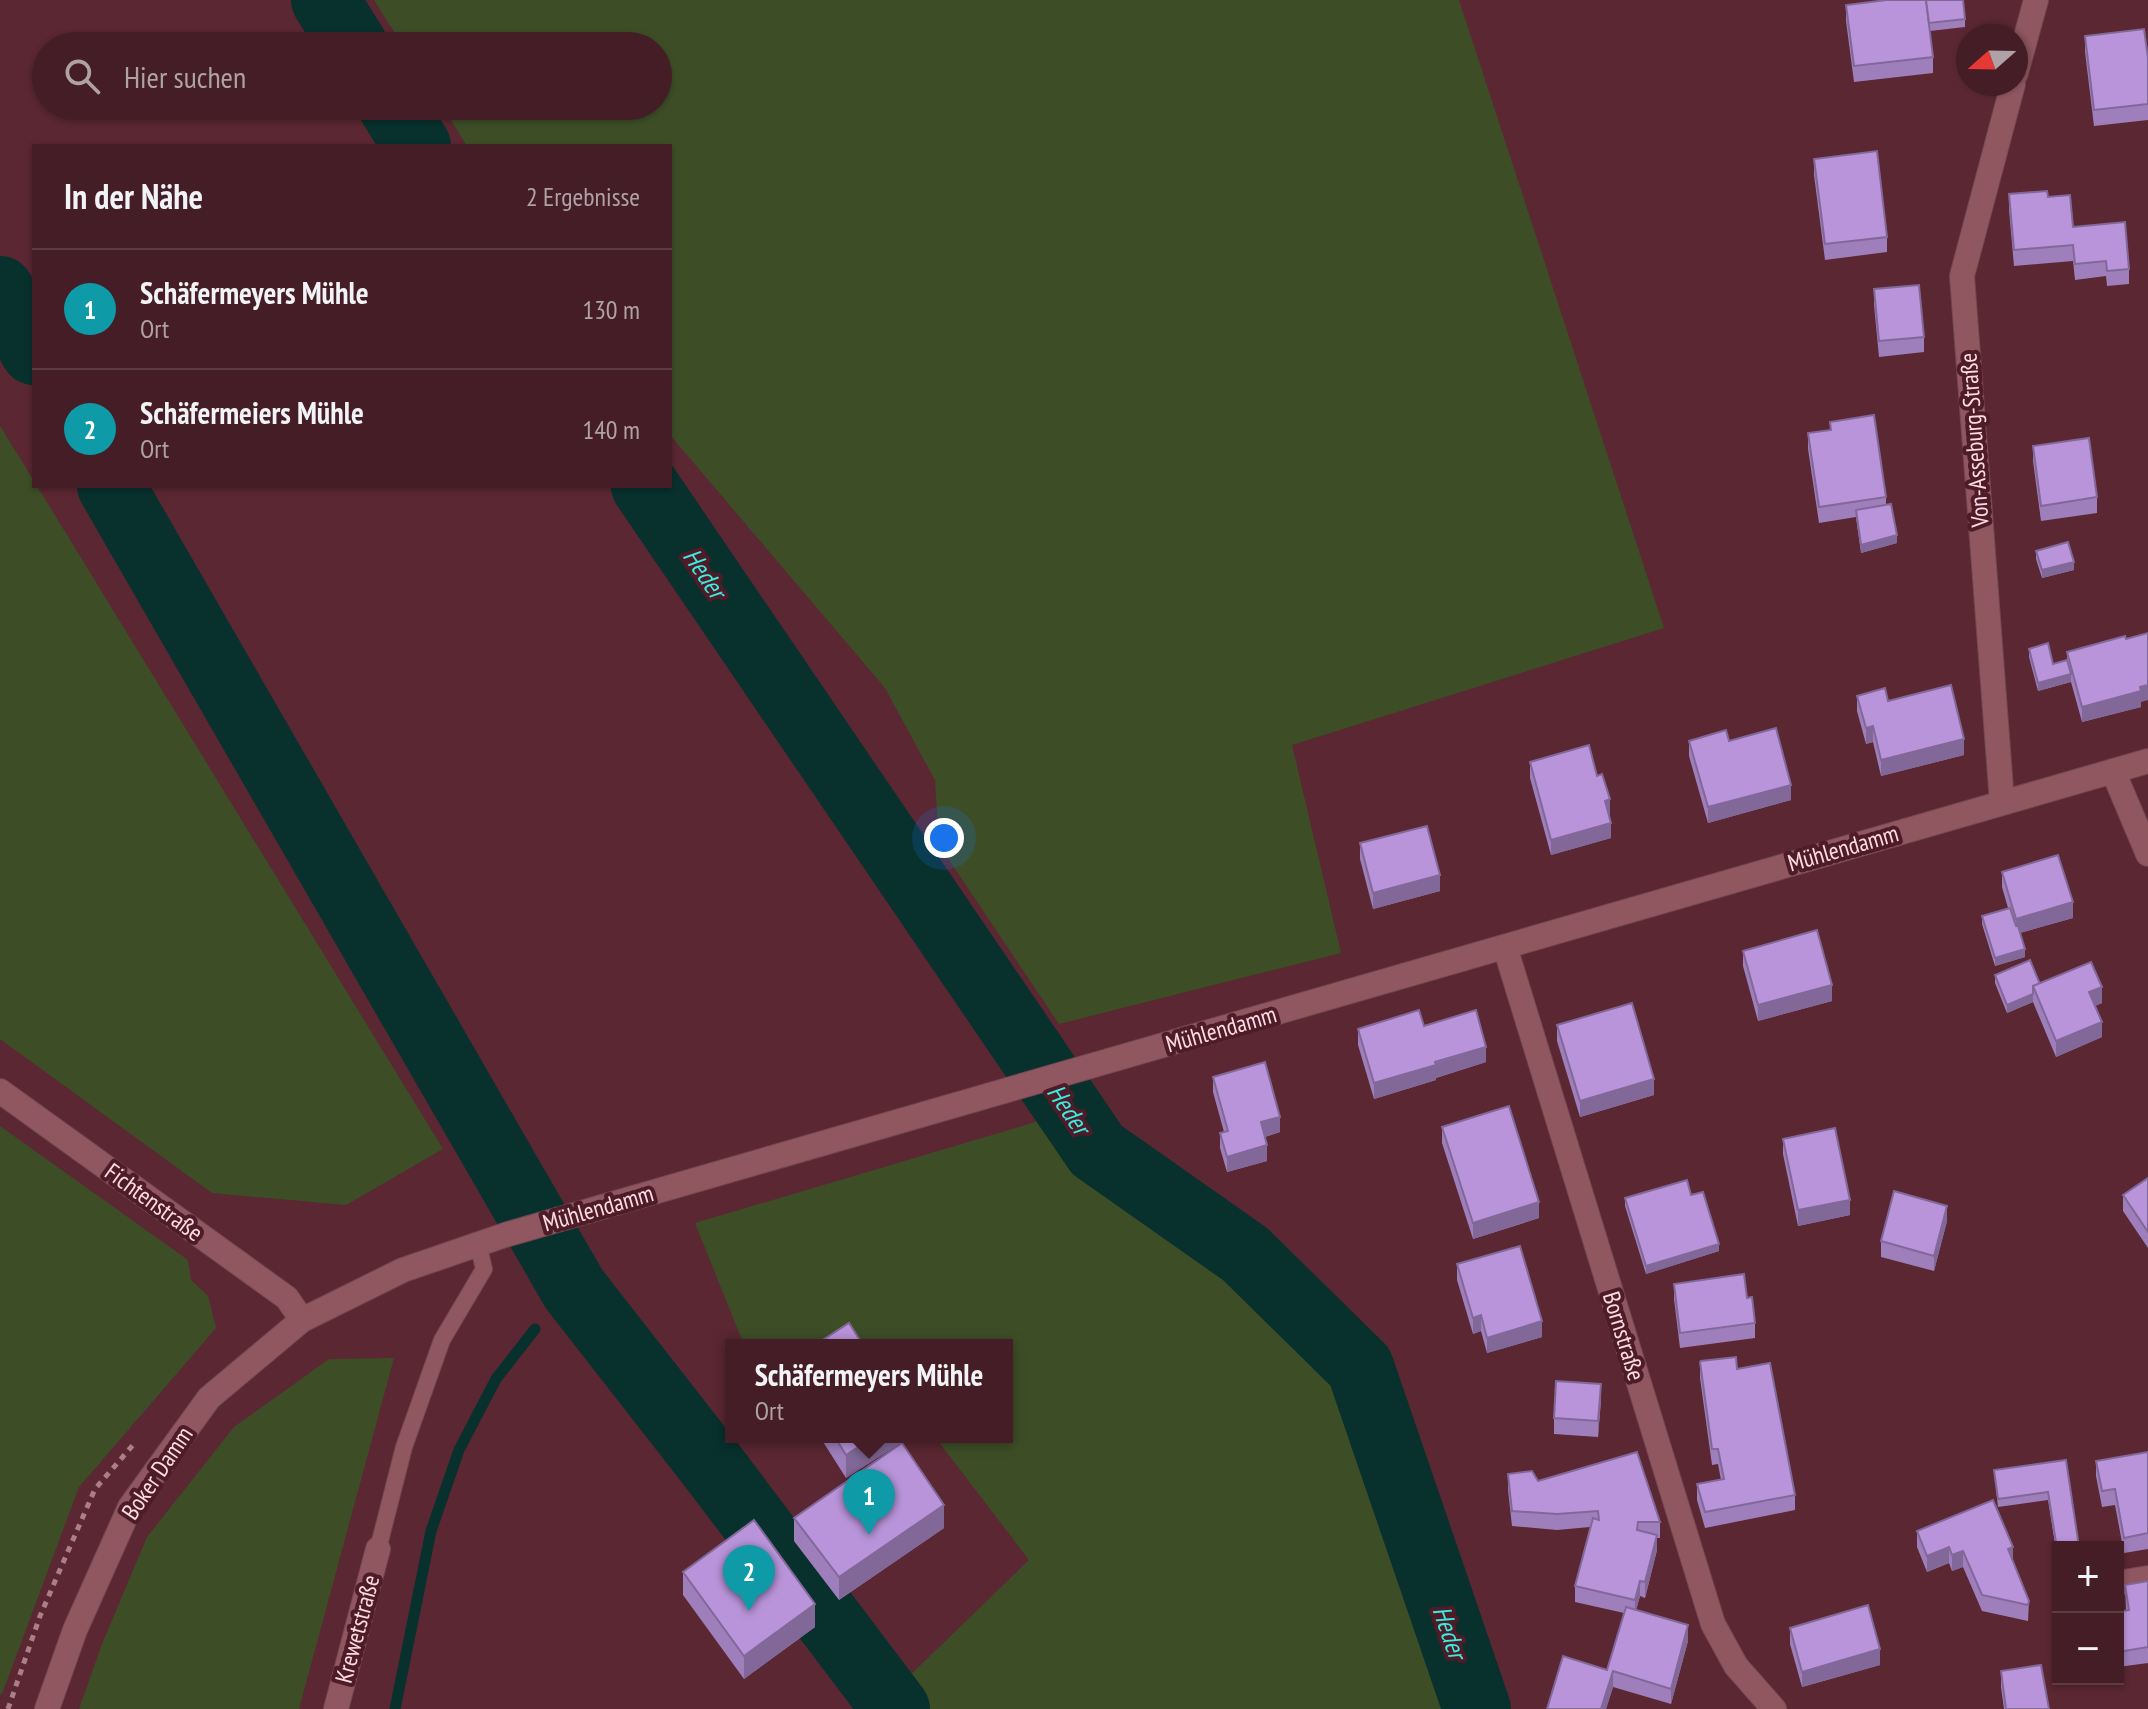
<!DOCTYPE html>
<html lang="de">
<head>
<meta charset="utf-8">
<style>
  :root { --surface:#441d26; --page:#4b262e; --text:#f1f3f6; --muted:#afa2a7; --line:#5c3b43; --accent:#56cec4 }
  body { margin:0; font-family:"PT Sans Narrow",sans-serif; background:var(--page); color:var(--text) }
  .controls { position:absolute; right:24px; bottom:24px; display:grid; overflow:hidden; border-radius:0px; box-shadow:0 2px 6px #0004 }
  .controls button { width:72px; height:72px; display:grid; place-items:center; padding:0; border:0; border-bottom:2px solid var(--line); background:var(--surface); color:var(--text); font:40px sans-serif }
  .compass { position:absolute; left:1956px; top:24px; width:72px; height:72px; border-radius:50%; background:var(--surface); box-shadow:0 2px 6px #0004; rotate:250deg }
  .you { position:absolute; left:944px; top:838px; width:28px; height:28px; margin:-20px; border:6px solid #fff; border-radius:50%; background:#1a73e8; box-shadow:0 0 0 12px #1a73e833 }
  .badge { display:grid; place-items:center; width:52px; height:52px; border-radius:50%; background:var(--accent); color:#fff; font-size:26px; font-weight:700 }
  .pin { position:absolute; translate:-50% -66px; filter:drop-shadow(0 2px 4px #0008) }
  .pin::after { content:''; position:absolute; top:42px; width:28px; height:24px; background:inherit; clip-path:polygon(0 0,100% 0,50% 100%) }
  .popup { position:absolute; left:725px; top:1339px; width:288px; height:104px; box-sizing:border-box; display:grid; place-content:center; border-radius:0px; background:var(--surface); filter:drop-shadow(0 2px 6px #0005); font-size:26px; white-space:nowrap; color:var(--muted) }
  .popup b { font-size:30px; color:var(--text) }
  .popup::after { content:''; position:absolute; left:50%; top:100%; margin-left:-16px; border:16px solid transparent; border-top-color:var(--surface) }
  .list { margin:0; padding:0; list-style:none }
  h2 { display:flex; justify-content:space-between; align-items:center; height:104px; margin:0; padding:0 32px; font-size:34px }
  h2 small { font-size:26px; font-weight:400; color:var(--muted) }
  .list li { display:grid; grid-template-columns:52px 1fr auto; gap:24px; align-items:center; box-sizing:border-box; height:120px; padding:0 32px; border-top:2px solid var(--line) }
  .list b { display:block; font-size:30px; white-space:nowrap }
  .list p { margin:0; font-size:26px; white-space:nowrap; color:var(--muted) }
  .list em { font-size:26px; font-style:normal; color:var(--muted) }
  .icon { flex:none; width:44px; height:44px; fill:none; stroke:currentColor; stroke-width:2; stroke-linecap:round; stroke-linejoin:round }
  .map { position:relative; flex:none; width:2148px; height:1709px; overflow:hidden }
  .search { position:absolute; background:var(--surface); box-shadow:0 2px 6px #0004; left:32px; top:32px; width:640px; height:88px; display:flex; align-items:center; gap:20px; box-sizing:border-box; padding:0 28px; border-radius:44px; color:var(--muted); font-size:30px }
  .panel { position:absolute; background:var(--surface); box-shadow:0 2px 6px #0004; left:32px; top:144px; width:640px; height:344px; border-radius:0px }
  .map>svg:first-child { display:block }
  .green { fill:#3d4e27 }
  .lines { fill:none; stroke-linecap:round; stroke-linejoin:round }
  .stream { stroke:#08302d; stroke-width:11 }
  .river { stroke:#08302d; stroke-width:68 }
  .lane-casing { stroke:#734651; stroke-width:18 }
  .street-casing { stroke:#734651; stroke-width:26 }
  .secondary-casing { stroke:#734651; stroke-width:26 }
  .path { stroke:#ab7f87; stroke-width:5; stroke-dasharray:6 6; stroke-linecap:butt }
  .lane { stroke:#905761; stroke-width:16 }
  .street { stroke:#905761; stroke-width:24 }
  .secondary { stroke:#905761; stroke-width:24 }
  .wall { fill:#9f7fbb }
  .shaded-wall { fill:#826899 }
  .building { fill:#b994da; stroke:#826899; stroke-width:2 }
  .labels { text-anchor:middle; dominant-baseline:central; stroke-width:8; stroke-linejoin:round; paint-order:stroke }
  .street-label { font-size:24px; fill:#fedbe0; stroke:#4e1c28 }
  .water-label { font-size:26px; font-style:italic; fill:#3cebdf; stroke:#4e1c28 }
</style>
</head>
<body>
<div class="map">
<svg width="2148" height="1709" viewBox="0 0 2148 1709">
  <rect width="100%" height="100%" fill="#5a2732"/>
  <!-- green -->
  <g class="green">
    <polygon points="374,0 1459,0 1664,628 1292,745 1341,953 1059,1024 939,845 935,780 885,688 670,435 670,146 467,146 442,106 658,106 658,46 403,46"/>
    <polygon points="0,426 34,481 34,486 37,486 443,1149 346,1205 212,1193 0,1039"/>
    <polygon points="1049,1118 1138,1212 1230,1269 1334,1372 1456,1709 923,1709 903,1682 1029,1560 935,1437 1007,1437 1007,1345 864,1345 856,1335 840,1345 744,1345 695,1223"/>
    <polygon points="0,1126 188,1260 191,1280 208,1296 216,1328 79,1487 2,1694 0,1694"/>
    <polygon points="394,1358 299,1709 79,1709 102,1644 147,1537 234,1427 329,1359"/>
  </g>
  <g class="lines">
    <!-- stream -->
    <g class="stream">
      <polyline points="558,1305 574,1289"/>
      <polyline points="395,1709 431,1531 459,1450 496,1379 535,1329"/>
    </g>
    <!-- river -->
    <g class="river">
      <polyline points="325,0 354,46"/>
      <polyline points="392,106 417,146"/>
      <polyline points="0,290 34,351"/>
      <polyline points="111,486 574,1289 713,1467 896,1709"/>
      <polyline points="645,486 1097,1150 1245,1254 1360,1367 1477,1709"/>
    </g>
    <!-- lane casing -->
    <g class="lane-casing">
      <polyline id="lane" points="378,1549 404,1447 442,1340 484,1269 478,1244"/>
    </g>
    <!-- street casing -->
    <g class="street-casing">
      <g id="street">
        <polyline points="2016,73 2036,0"/>
        <polyline points="2113,771 2148,854"/>
        <polyline points="2002,802 1962,276 2013,84"/>
        <polyline points="1505,947 1713,1624 1736,1666 1774,1709"/>
        <polyline points="2118,1583 2148,1578"/>
        <polyline points="336,1709 378,1549"/>
      </g>
    </g>
    <!-- secondary casing -->
    <g class="secondary-casing">
      <g id="secondary">
        <polyline points="0,1091 287,1298 302,1320"/>
        <polyline points="47,1709 75,1630 130,1507 209,1398 302,1320 403,1270 505,1235 2148,761"/>
      </g>
    </g>
    <!-- path -->
    <polyline class="path" points="8,1709 40,1616 95,1489 133,1445"/>
    <!-- lane -->
    <use href="#lane" class="lane"/>
    <!-- street -->
    <use href="#street" class="street"/>
    <!-- secondary -->
    <use href="#secondary" class="secondary"/>
  </g>
  <!-- wall -->
  <g class="wall">
    <polygon points="1846,5 1965,19 1965,27 1930,31 1933,57 1933,73 1854,82 1846,21"/>
    <polygon points="2085,36 2148,58 2148,120 2094,126 2085,52"/>
    <polygon points="1814,159 1887,237 1887,252 1825,260 1814,175"/>
    <polygon points="2009,194 2048,197 2073,227 2129,269 2129,284 2107,286 2106,276 2075,280 2073,261 2014,266 2009,210"/>
    <polygon points="1874,289 1924,337 1924,352 1879,357 1874,305"/>
    <polygon points="1830,422 1886,497 1886,505 1897,543 1861,553 1856,517 1819,523 1808,449 1808,433 1830,430"/>
    <polygon points="2033,446 2097,497 2097,513 2041,521 2033,461"/>
    <polygon points="2036,551 2074,570 2042,578 2036,559"/>
    <polygon points="2029,649 2053,664 2067,660 2067,652 2141,702 2141,707 2082,722 2071,682 2038,691 2029,657"/>
    <polygon points="1857,696 1888,701 1964,755 1881,776 1873,742 1866,744 1857,711"/>
    <polygon points="1689,741 1729,741 1791,800 1708,823 1689,756"/>
    <polygon points="1530,762 1597,776 1610,815 1609,815 1611,838 1551,855 1530,778"/>
    <polygon points="1360,843 1440,891 1373,909 1360,859"/>
    <polygon points="2002,872 2073,918 2020,933 2025,957 1995,966 1982,924 1982,916 2008,908 2002,887"/>
    <polygon points="1743,951 1832,1001 1758,1021 1743,966"/>
    <polygon points="1995,975 2040,984 2102,1003 2095,1006 2102,1037 2056,1057 2033,1002 2007,1013 1995,983"/>
    <polygon points="1557,1025 1654,1095 1580,1117 1557,1041"/>
    <polygon points="1424,1026 1486,1062 1436,1078 1436,1080 1374,1099 1358,1045 1358,1029"/>
    <polygon points="1213,1077 1280,1132 1265,1137 1267,1161 1227,1172 1220,1148 1220,1133 1224,1132 1213,1092"/>
    <polygon points="1442,1127 1539,1218 1473,1239 1442,1143"/>
    <polygon points="1783,1139 1850,1215 1798,1226 1783,1154"/>
    <polygon points="2148,1178 2148,1248 2123,1211 2123,1195"/>
    <polygon points="1691,1195 1719,1251 1646,1274 1625,1206 1625,1198"/>
    <polygon points="1947,1221 1934,1271 1881,1257 1881,1241"/>
    <polygon points="1457,1264 1542,1337 1487,1353 1481,1331 1473,1334 1457,1280"/>
    <polygon points="1674,1284 1747,1298 1755,1323 1755,1338 1680,1348 1674,1299"/>
    <polygon points="1700,1362 1737,1369 1795,1495 1795,1510 1705,1528 1697,1500 1697,1484 1721,1480 1718,1464 1712,1465 1700,1378"/>
    <polygon points="1601,1400 1598,1437 1554,1434 1554,1418"/>
    <polygon points="820,1437 908,1437 908,1438 846,1478"/>
    <polygon points="2148,1452 2148,1549 2124,1553 2115,1505 2102,1507 2096,1476 2096,1461"/>
    <polygon points="2066,1460 2058,1547 2058,1563 2048,1500 1998,1507 1994,1470"/>
    <polygon points="1508,1474 1538,1481 1660,1522 1660,1538 1657,1538 1657,1550 1645,1598 1640,1596 1636,1610 1688,1641 1671,1704 1613,1687 1606,1709 1547,1709 1607,1670 1624,1613 1575,1602 1575,1586 1590,1527 1557,1530 1512,1526 1508,1490"/>
    <polygon points="794,1518 944,1528 839,1600 794,1541"/>
    <polygon points="1917,1531 2013,1560 2029,1601 2028,1621 1982,1611 1963,1567 1952,1571 1949,1563 1927,1572 1917,1547"/>
    <polygon points="683,1572 815,1627 744,1679 683,1595"/>
    <polygon points="2148,1581 2148,1663 2118,1667 2118,1612 2126,1610 2125,1585"/>
    <polygon points="1790,1628 1880,1665 1802,1687 1790,1644"/>
    <polygon points="2001,1671 2049,1709 2004,1709 2001,1687"/>
  </g>
  <!-- shaded-wall -->
  <g class="shaded-wall">
    <polygon points="1897,535 1897,543 1861,553 1861,545"/>
    <polygon points="2074,562 2074,570 2042,578 2042,570"/>
    <polygon points="2071,674 2071,682 2038,691 2038,683"/>
    <polygon points="2148,685 2148,700 2141,702 2141,707 2082,722 2082,707"/>
    <polygon points="1873,726 1873,742 1866,744 1866,728"/>
    <polygon points="1964,739 1964,755 1881,776 1881,760"/>
    <polygon points="1791,785 1791,800 1708,823 1708,807"/>
    <polygon points="1610,799 1610,815 1605,816 1605,801"/>
    <polygon points="1611,823 1611,838 1551,855 1551,840"/>
    <polygon points="1440,875 1440,891 1373,909 1373,893"/>
    <polygon points="2073,902 2073,918 2016,934 2016,919"/>
    <polygon points="2025,949 2025,957 1995,966 1995,958"/>
    <polygon points="1832,985 1832,1001 1758,1021 1758,1005"/>
    <polygon points="2102,987 2102,1003 2089,1008 2089,992"/>
    <polygon points="2033,994 2033,1002 2007,1013 2007,1005"/>
    <polygon points="2102,1022 2102,1037 2056,1057 2056,1041"/>
    <polygon points="1486,1047 1486,1062 1436,1078 1436,1080 1374,1099 1374,1083"/>
    <polygon points="1654,1079 1654,1095 1580,1117 1580,1101"/>
    <polygon points="1280,1117 1280,1132 1261,1138 1261,1122"/>
    <polygon points="1267,1145 1267,1161 1227,1172 1227,1157"/>
    <polygon points="1850,1200 1850,1215 1798,1226 1798,1210"/>
    <polygon points="1539,1202 1539,1218 1473,1239 1473,1223"/>
    <polygon points="1947,1206 1947,1221 1934,1271 1934,1256"/>
    <polygon points="1719,1244 1719,1251 1646,1274 1646,1266"/>
    <polygon points="1481,1315 1481,1331 1473,1334 1473,1318"/>
    <polygon points="1542,1321 1542,1337 1487,1353 1487,1338"/>
    <polygon points="1601,1384 1601,1400 1598,1437 1598,1421"/>
    <polygon points="873,1437 908,1438 846,1478 846,1455"/>
    <polygon points="944,1505 944,1528 839,1600 839,1577"/>
    <polygon points="1657,1535 1657,1550 1645,1598 1645,1582"/>
    <polygon points="1949,1547 1949,1563 1927,1572 1927,1556"/>
    <polygon points="2013,1547 2013,1563 2008,1549"/>
    <polygon points="1963,1551 1963,1567 1952,1571 1952,1555"/>
    <polygon points="1640,1581 1640,1596 1635,1615 1635,1600"/>
    <polygon points="815,1604 815,1627 744,1679 744,1656"/>
    <polygon points="1688,1625 1688,1641 1671,1704 1671,1689"/>
    <polygon points="1880,1649 1880,1665 1802,1687 1802,1672"/>
    <polygon points="1613,1671 1613,1687 1606,1709 1601,1709"/>
  </g>
  <!-- building -->
  <g class="building">
    <polygon points="1887,0 1926,0 1933,57 1854,66 1846,5"/>
    <polygon points="1926,0 1963,0 1965,19 1929,23"/>
    <polygon points="2144,29 2148,58 2148,104 2094,110 2085,36"/>
    <polygon points="1877,151 1887,237 1825,244 1814,159"/>
    <polygon points="2047,191 2048,197 2070,195 2073,227 2125,222 2129,269 2107,271 2106,261 2075,264 2073,245 2014,250 2009,194"/>
    <polygon points="1919,285 1924,337 1879,341 1874,289"/>
    <polygon points="1874,415 1886,497 1819,507 1808,433 1831,430 1830,422"/>
    <polygon points="2089,438 2097,497 2041,506 2033,446"/>
    <polygon points="1891,504 1897,535 1861,545 1856,510"/>
    <polygon points="2068,542 2074,562 2042,570 2036,551"/>
    <polygon points="2148,633 2148,685 2140,687 2141,691 2082,707 2067,652 2125,636 2126,639"/>
    <polygon points="2048,643 2053,664 2067,660 2071,674 2038,683 2029,649"/>
    <polygon points="1951,685 1964,739 1881,760 1873,726 1866,728 1857,696 1885,688 1888,701"/>
    <polygon points="1776,728 1791,785 1708,807 1689,741 1726,730 1729,741"/>
    <polygon points="1589,745 1597,776 1602,774 1610,799 1605,801 1611,823 1551,840 1530,762"/>
    <polygon points="1427,826 1440,875 1373,893 1360,843"/>
    <polygon points="2058,855 2073,902 2016,919 2002,872"/>
    <polygon points="2010,908 2016,926 2018,926 2025,949 1995,958 1982,916"/>
    <polygon points="1817,930 1832,985 1758,1005 1743,951"/>
    <polygon points="2030,960 2040,984 2033,986 2033,994 2007,1005 1995,975"/>
    <polygon points="2091,962 2102,987 2089,992 2102,1022 2056,1041 2033,986"/>
    <polygon points="1632,1003 1654,1079 1580,1101 1557,1025"/>
    <polygon points="1419,1010 1424,1026 1476,1010 1486,1047 1435,1062 1436,1065 1374,1083 1358,1029"/>
    <polygon points="1265,1062 1280,1117 1261,1122 1267,1145 1227,1157 1220,1133 1228,1131 1213,1077"/>
    <polygon points="1509,1106 1539,1202 1473,1223 1442,1127"/>
    <polygon points="1835,1128 1850,1200 1798,1210 1783,1139"/>
    <polygon points="2148,1178 2148,1232 2123,1195"/>
    <polygon points="1687,1180 1691,1195 1703,1192 1719,1244 1646,1266 1625,1198"/>
    <polygon points="1894,1191 1947,1206 1934,1256 1881,1241"/>
    <polygon points="1520,1246 1542,1321 1487,1338 1481,1315 1473,1318 1457,1264"/>
    <polygon points="1744,1274 1747,1298 1752,1297 1755,1323 1680,1333 1674,1284"/>
    <polygon points="849,1323 863,1345 815,1345"/>
    <polygon points="1736,1357 1737,1369 1770,1363 1795,1495 1705,1512 1697,1484 1724,1479 1718,1449 1712,1449 1700,1362 1701,1361"/>
    <polygon points="1556,1381 1601,1384 1598,1421 1554,1418"/>
    <polygon points="835,1437 873,1437 846,1455"/>
    <polygon points="902,1443 944,1505 839,1577 794,1518"/>
    <polygon points="1637,1452 1660,1522 1638,1522 1637,1530 1657,1535 1645,1582 1640,1581 1635,1600 1575,1586 1593,1518 1599,1520 1598,1511 1557,1514 1512,1511 1508,1474 1532,1471 1538,1481"/>
    <polygon points="2148,1452 2148,1533 2124,1538 2115,1489 2102,1491 2096,1461"/>
    <polygon points="2066,1460 2079,1547 2058,1547 2058,1555 2048,1492 1998,1499 1994,1470"/>
    <polygon points="1993,1500 2013,1547 2008,1549 2029,1601 2028,1605 1982,1595 1963,1551 1952,1555 1949,1547 1927,1556 1917,1531"/>
    <polygon points="754,1520 815,1604 744,1656 683,1572"/>
    <polygon points="2148,1581 2148,1647 2118,1652 2118,1612 2129,1610 2125,1585"/>
    <polygon points="1868,1605 1880,1649 1802,1672 1790,1628"/>
    <polygon points="1626,1607 1688,1625 1671,1689 1613,1671 1601,1709 1547,1709 1563,1656 1607,1670"/>
    <polygon points="2041,1665 2049,1709 2006,1709 2001,1671"/>
  </g>
  <g class="labels">
    <!-- street labels -->
    <g class="street-label">
      <text transform="translate(1974 440) rotate(-94)">Von-Asseburg-Straße</text>
      <text transform="translate(1843 848) rotate(-16)">Mühlendamm</text>
      <text transform="translate(1221 1029) rotate(-16)">Mühlendamm</text>
      <text transform="translate(154 1202) rotate(36)">Fichtenstraße</text>
      <text transform="translate(598 1208) rotate(-16)">Mühlendamm</text>
      <text transform="translate(1624 1336) rotate(73)">Bornstraße</text>
      <text transform="translate(157 1473) rotate(-56)">Boker Damm</text>
      <text transform="translate(357 1629) rotate(-75)">Krewetstraße</text>
    </g>
    <!-- water labels -->
    <g class="water-label">
      <text transform="translate(705 573) rotate(56)">Heder</text>
      <text transform="translate(1069 1109) rotate(56)">Heder</text>
      <text transform="translate(1450 1632) rotate(71)">Heder</text>
    </g>
  </g>
</svg>
<div class="controls">
<button>+</button>
<button>−</button>
</div>
<svg class="compass" viewBox="-18 -18 36 36"><path d="M0-13l5 13h-10z" fill="#e53935"/><path d="M0 13l5-13h-10z" fill="#afa2a7"/></svg>
<div class="you"></div>
<div class="pin badge" style="left:869px;top:1535px;background:#0f9aa8">1</div>
<div class="popup"><b>Schäfermeyers Mühle</b>Ort</div>
<div class="pin badge" style="left:749px;top:1611px;background:#0f9aa8">2</div>
<div class="search"><svg class="icon" aria-label="search" viewBox="0 0 24 24"><circle cx="10" cy="10" r="6"/><path d="M15 15l6 6"/></svg>Hier suchen</div>
<section class="panel">
<h2>In der Nähe<small>2 Ergebnisse</small></h2>
<ul class="list">
<li><span class="badge" style="background:#0f9aa8">1</span><div><b>Schäfermeyers Mühle</b><p>Ort</p></div><em>130 m</em></li>
<li><span class="badge" style="background:#0f9aa8">2</span><div><b>Schäfermeiers Mühle</b><p>Ort</p></div><em>140 m</em></li>
</ul>
</section>
</div>
</body>
</html>
